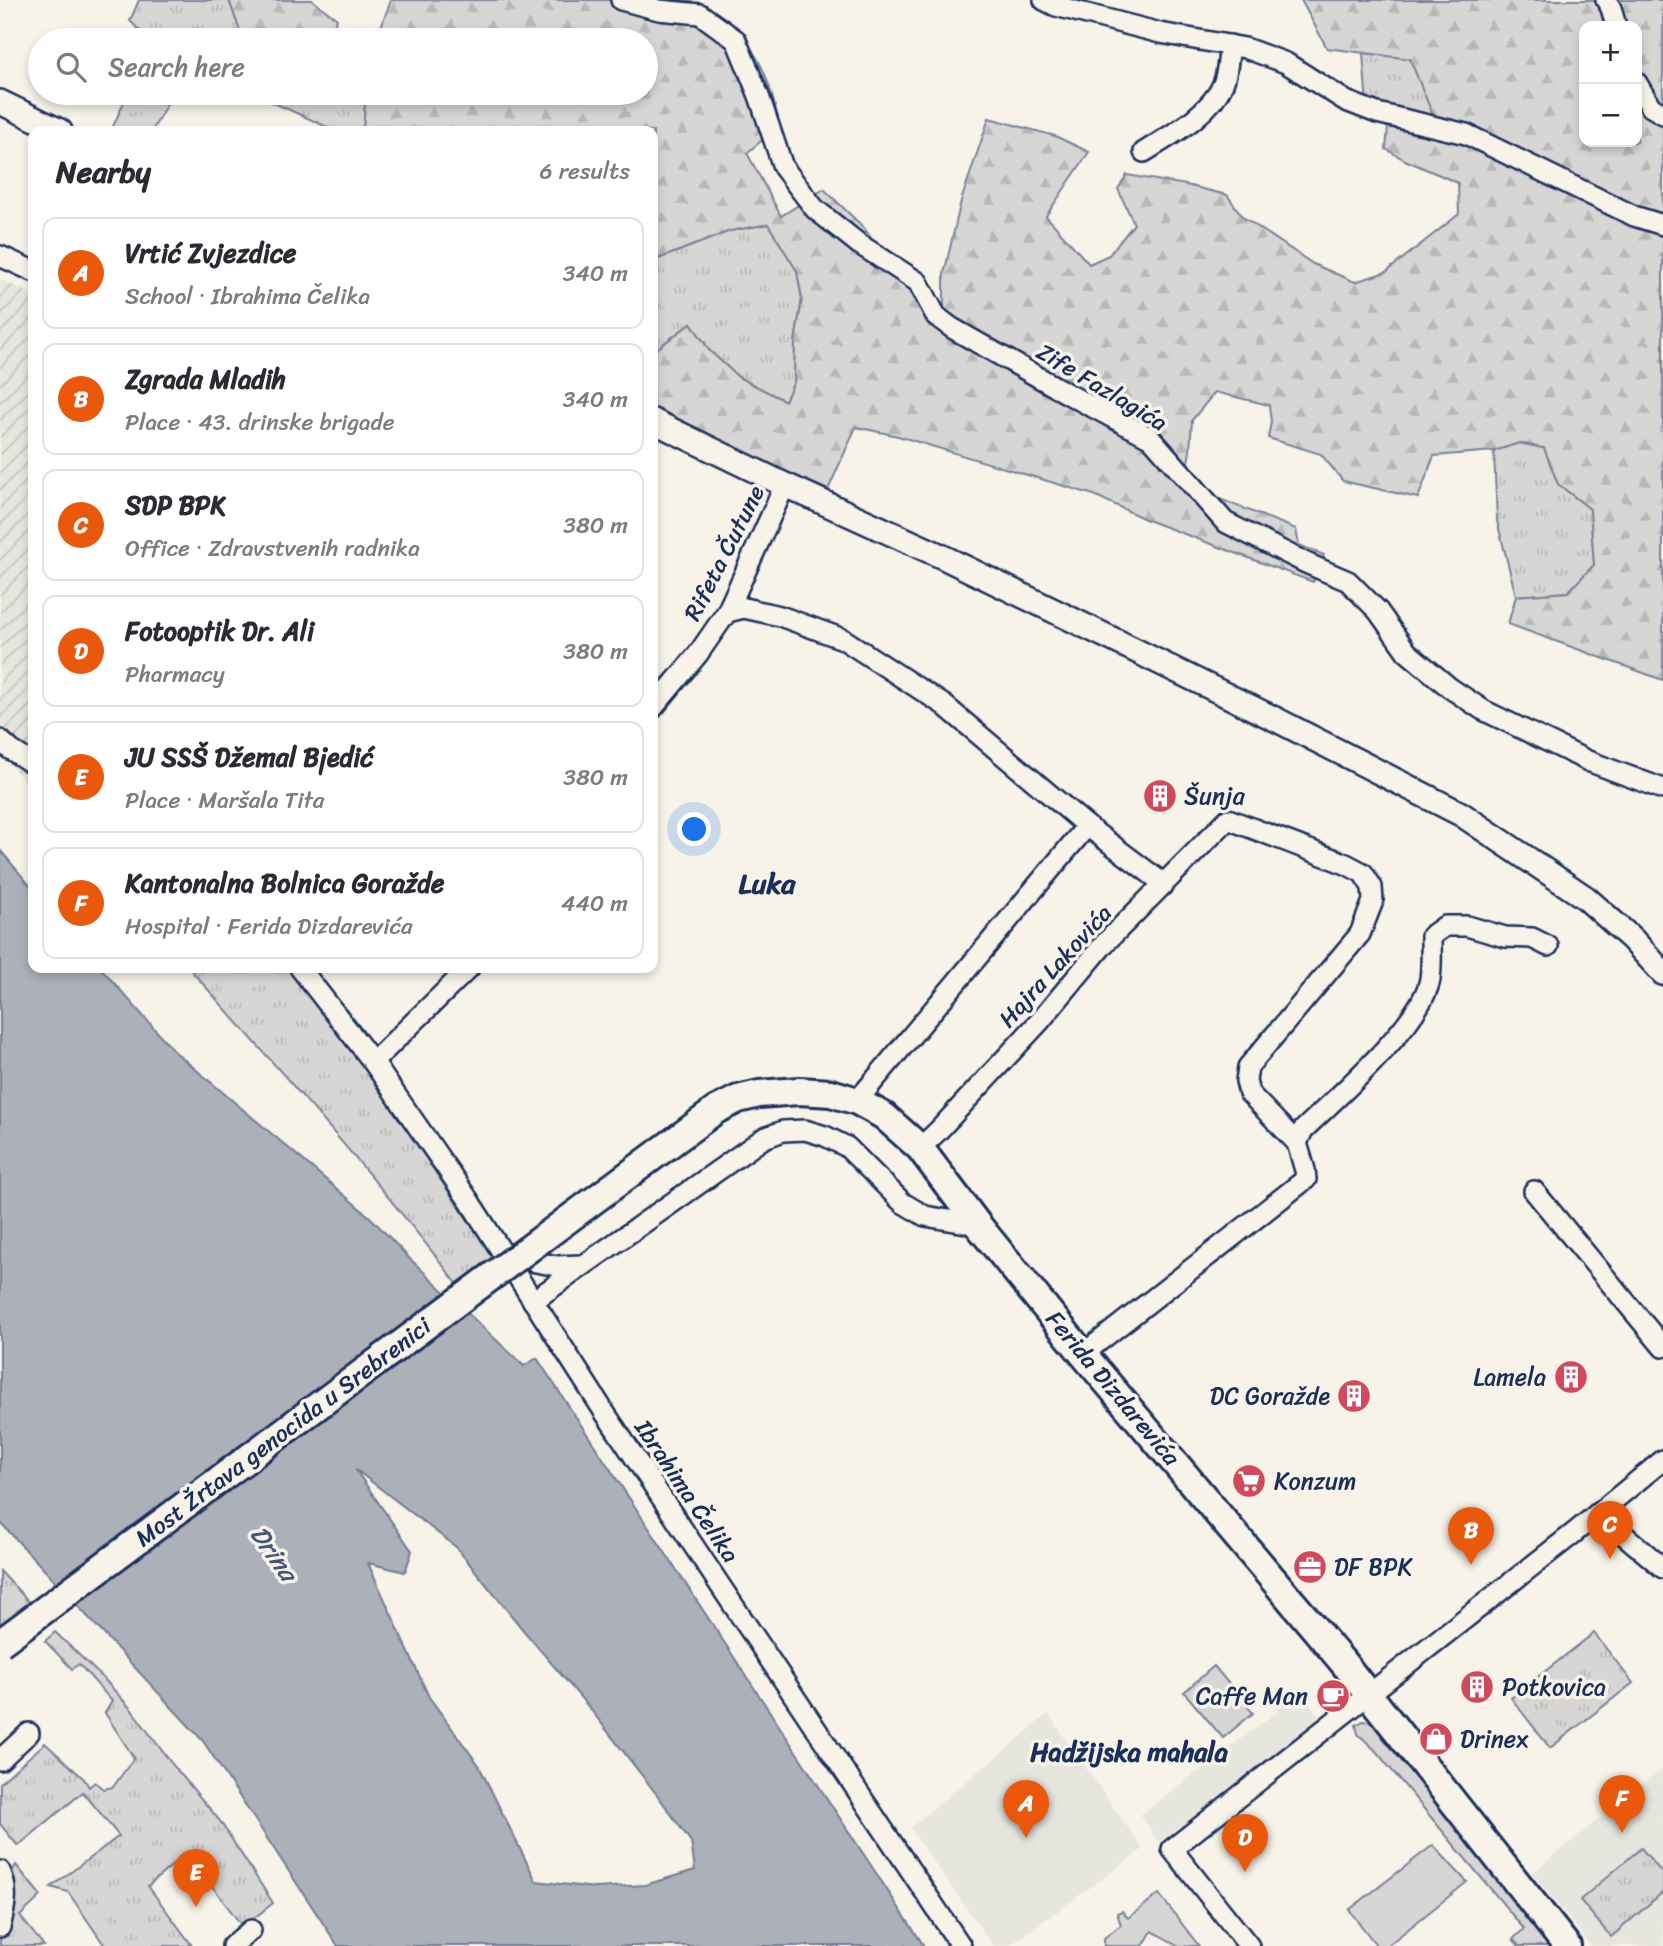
<!DOCTYPE html>
<html lang="en">
<head>
<meta charset="utf-8">
<style>
  :root { --surface:#fff; --page:#f7f7f7; --text:#2b2b33; --muted:#7c7c81; --line:#e1e1e2; --accent:#ea580c }
  body { margin:0; font-family:Sriracha,sans-serif; background:var(--page); color:var(--text) }
  .controls { position:absolute; right:21px; top:21px; display:grid; overflow:hidden; border-radius:14px; box-shadow:0 4px 10px #0003 }
  .controls button { width:63px; height:63px; display:grid; place-items:center; padding:0; border:0; border-bottom:2px solid var(--line); background:var(--surface); color:var(--text); font:35px sans-serif }
  .you { position:absolute; left:695px; top:830px; width:24px; height:24px; margin:-18px; border:5px solid #fff; border-radius:50%; background:#1a73e8; box-shadow:0 0 0 10px #1a73e833 }
  .badge { display:grid; place-items:center; width:46px; height:46px; border-radius:50%; background:var(--accent); color:#fff; font-size:23px; font-weight:700 }
  .pin { position:absolute; translate:-50% -58px; filter:drop-shadow(0 2px 4px #0008) }
  .pin::after { content:''; position:absolute; top:37px; width:24px; height:21px; background:inherit; clip-path:polygon(0 0,100% 0,50% 100%) }
  .list { margin:0; padding:0; list-style:none }
  h2 { display:flex; justify-content:space-between; align-items:center; height:91px; margin:0; padding:0 28px; font-size:30px }
  h2 small { font-size:23px; font-weight:400; color:var(--muted) }
  .list li { display:grid; grid-template-columns:46px 1fr auto; gap:21px; align-items:center; box-sizing:border-box; height:112px; margin:0 14px 14px; padding:0 14px; border:2px solid var(--line); border-radius:14px }
  .list b { display:block; font-size:26px; white-space:nowrap }
  .list p { margin:0; font-size:23px; white-space:nowrap; color:var(--muted) }
  .list em { font-size:23px; font-style:normal; color:var(--muted) }
  .icon { flex:none; width:38px; height:38px; fill:none; stroke:currentColor; stroke-width:2; stroke-linecap:round; stroke-linejoin:round }
  .map { position:relative; flex:none; width:1663px; height:1946px; overflow:hidden }
  .search { position:absolute; background:var(--surface); box-shadow:0 4px 10px #0003; left:28px; top:28px; width:630px; height:77px; display:flex; align-items:center; gap:18px; box-sizing:border-box; padding:0 24px; border-radius:38px; color:var(--muted); font-size:26px }
  .panel { position:absolute; background:var(--surface); box-shadow:0 4px 10px #0003; left:28px; top:126px; width:630px; height:847px; border-radius:14px }
  .map>svg:first-child { display:block }
  .built { fill:#e6e5de }
  .industrial { fill:url(#industrial-furrows) }
  .grass { fill:url(#grass-tufts); stroke:#798299; stroke-width:2 }
  .forest { fill:url(#forest-firs); stroke:#798299; stroke-width:2; fill-rule:evenodd }
  .park { fill:#d7d6d4; stroke:#798299; stroke-width:2 }
  .water { fill:#acb0b9; stroke:#727c95; stroke-width:2; fill-rule:evenodd }
  .lines { fill:none; stroke-linecap:round; stroke-linejoin:round }
  .minor-casing { stroke:#1b2f5e; stroke-width:24 }
  .tertiary-casing { stroke:#1b2f5e; stroke-width:28 }
  .secondary-casing { stroke:#1b2f5e; stroke-width:32 }
  .minor { stroke:#f7f3e8; stroke-width:19 }
  .tertiary { stroke:#f7f3e8; stroke-width:23 }
  .secondary { stroke:#f7f3e8; stroke-width:26 }
  .secondary-bridge-casing { stroke:#1b2f5e; stroke-width:32; stroke-linecap:butt }
  .secondary-bridge { stroke:#f7f3e8; stroke-width:26 }
  .labels { text-anchor:middle; dominant-baseline:central; stroke-width:7; stroke-linejoin:round; paint-order:stroke }
  .street-label { font-size:24px; fill:#1b2f5e; stroke:#f7f3e8 }
  .poi-label { font-size:24px; fill:#1b2f5e; stroke:#f7f3e8; text-anchor:start }
  .water-label { font-size:26px; font-style:italic; fill:#465679; stroke:#f7f3e8 }
  .neighbourhood-label { font-size:26px; font-weight:bold; fill:#1b2f5e; stroke:#f7f3e8 }
  .quarter-label { font-size:28px; font-weight:bold; fill:#1b2f5e; stroke:#f7f3e8 }
</style>
</head>
<body>
<div class="map">
<svg width="1663" height="1946" viewBox="0 0 1663 1946">
  <defs>
    <pattern id="industrial-furrows" width="10" height="10" patternUnits="userSpaceOnUse" patternTransform="scale(1.75)"><rect width="10" height="10" fill="#e6e5de"/><path d="M-1 1l2-2M0 10L10 0M9 11l2-2" fill="none" stroke="#c5c5c1"/></pattern>
    <pattern id="grass-tufts" width="24" height="20" patternUnits="userSpaceOnUse" patternTransform="scale(1.75)"><rect width="24" height="20" fill="#d7d6d4"/><path d="M3 7l-1-3M5 7V3M7 7l1-3M15 17l-1-3M17 17v-4M19 17l1-3" fill="none" stroke="#b8b8b8"/></pattern>
    <pattern id="forest-firs" width="22" height="20" patternUnits="userSpaceOnUse" patternTransform="scale(1.75)"><rect width="22" height="20" fill="#d7d6d4"/><path d="M5 1l3.5 6h-7zM16 11l3.5 6h-7z" fill="#b8b8b8"/></pattern>
  </defs>
  <rect width="100%" height="100%" fill="#f7f3e8"/>
  <filter id="ink" filterUnits="userSpaceOnUse"><feTurbulence type="fractalNoise" baseFrequency=".0143" numOctaves="2"/><feDisplacementMap in="SourceGraphic" scale="14" xChannelSelector="R" yChannelSelector="G"/><feConvolveMatrix kernelMatrix="1 2 1 2 8 2 1 2 1" color-interpolation-filters="sRGB"/></filter>
  <g filter="url(#ink)">
    <!-- built -->
    <g class="built">
      <polygon points="1298,1686 1320,1719 1159,1842 1140,1815 1278,1711 1274,1704"/>
      <polygon points="1048,1714 1143,1849 1009,1946 993,1946 910,1828"/>
      <polygon points="1663,1768 1663,1946 1591,1946 1532,1873"/>
    </g>
    <!-- industrial -->
    <polygon class="industrial" points="0,280 33,294 33,791 0,752"/>
    <!-- grass -->
    <g class="grass">
      <polygon points="139,0 229,0 243,39 245,40 150,40 130,21"/>
      <polygon points="1363,53 1410,58 1433,115 1439,138 1388,127 1368,119"/>
      <polygon points="128,93 173,93 152,131 111,131"/>
      <polygon points="252,93 366,93 363,131 336,131"/>
      <polygon points="768,224 797,271 802,299 795,342 794,382 785,401 738,377 709,350 691,323 653,352 653,261 730,231"/>
      <polygon points="1519,443 1544,448 1558,484 1590,509 1594,565 1568,592 1516,596 1497,521 1494,451"/>
      <path d="M189 968H290L363 1065 494 1259 458 1285C374 1175 281 1072 189 968Z"/>
      <polygon points="0,1571 31,1604 0,1629"/>
      <polygon points="55,1632 103,1678 131,1709 172,1764 220,1821 273,1903 243,1927 187,1853 148,1886 191,1944 188,1946 105,1946 68,1892 51,1887 119,1836 83,1792 18,1846 0,1824 0,1783 45,1743 84,1779 89,1787 95,1782 103,1789 113,1787 134,1758 105,1713 112,1701 79,1664 72,1669 45,1641"/>
      <polygon points="1594,1633 1633,1683 1550,1748 1511,1698"/>
      <polygon points="1641,1848 1663,1874 1663,1892 1611,1937 1580,1900"/>
      <polygon points="16,1865 41,1896 20,1916 44,1946 0,1946 0,1939 13,1899 12,1872"/>
    </g>
    <!-- forest -->
    <g class="forest">
      <polygon points="229,0 312,0 337,19 327,40 245,40 243,39"/>
      <path d="M391 0H690V2C723 11 751 41 764 72 771 88 775 108 780 125L747 153 781 216 824 189 864 228 871 238 886 273 913 291 923 314 944 310V274L961 201 989 118 1055 136 1089 152 1046 216 1089 264 1109 255 1134 224 1118 189 1127 175 1186 185 1227 195 1243 217 1313 264 1355 282 1386 272 1459 214 1458 183 1405 160 1386 149 1388 127 1439 137 1433 115 1410 59 1327 48 1301 0H1663V680L1508 624 1516 596 1568 592 1594 565 1590 509 1558 484 1544 448 1519 443 1494 451 1434 456 1418 498 1343 481 1321 454 1268 438 1271 422 1269 405 1215 392 1192 420 1190 451 1184 485 1296 529 1299 545 1324 555 1313 582 1147 520 1094 495 898 436 856 427 828 490 757 459 653 408V352L691 323 709 350 738 377 785 401 794 382 795 342 802 299 797 271 768 224 730 231 653 261V131H363L366 93H646V40H376ZM1584 26H1637V142H1584Z"/>
    </g>
    <!-- park -->
    <g class="park">
      <polygon points="1214,1666 1253,1713 1223,1738 1184,1692"/>
      <polygon points="1363,1721 1371,1722 1550,1946 1519,1946 1513,1939 1524,1929 1375,1750 1358,1734 1356,1725"/>
      <polygon points="1433,1845 1467,1882 1387,1946 1377,1946 1349,1910"/>
      <polygon points="1159,1894 1199,1946 1179,1946 1152,1931 1143,1946 1104,1946 1104,1938 1121,1925 1117,1913 1122,1911 1128,1918"/>
    </g>
    <!-- water -->
    <path class="water" d="M0 850 33 889V968H101L174 1051 370 1217 410 1259 524 1366 537 1358 924 1946H338L203 1741 0 1522ZM355 1469 456 1547 524 1631 587 1705 658 1796 691 1842 695 1870 645 1885 595 1888 536 1881 478 1764 429 1697 368 1563 405 1572 412 1551Z"/>
    <g class="lines">
      <!-- minor casing -->
      <g class="minor-casing">
        <g id="minor">
          <polyline points="621,0 659,10 700,14 736,40 759,96 783,167 815,209 859,244 918,282 936,316 952,328 1068,394 1151,438 1225,522 1306,563 1348,581 1378,611 1407,652 1450,688 1483,710 1588,761 1663,789"/>
          <polyline points="1044,0 1056,6 1160,33 1245,48 1286,63 1346,101 1377,113 1466,134 1634,216 1663,225"/>
          <polyline points="1606,0 1611,8 1616,26"/>
          <polyline points="1637,83 1651,107 1663,114"/>
          <path d="M1144 152C1171 135 1210 114 1223 84 1228 72 1228 57 1230 45"/>
          <polyline points="0,256 33,271"/>
          <polyline points="727,612 744,608 780,616 843,639 944,705 1087,826 1164,884"/>
          <polyline points="653,708 698,654 727,612 785,485"/>
          <polyline points="0,740 11,750 33,764"/>
          <polyline points="300,968 373,1062 468,1199 605,1413 961,1946"/>
          <polyline points="373,1062 469,968"/>
          <polyline points="857,1101 1087,826"/>
          <polyline points="920,1148 938,1131 1040,1021 1104,944 1228,819 1346,864 1363,873 1372,887 1373,901 1360,934 1248,1067 1246,1081 1249,1093 1297,1143"/>
          <polyline points="1534,1191 1663,1347"/>
          <polyline points="512,1254 536,1262 557,1266 581,1265"/>
          <polyline points="533,1301 764,1138 783,1131 805,1130 825,1136 847,1147 903,1203 925,1216 978,1225"/>
          <path d="M1083 1354 1306 1179 1305 1170 1297 1143 1303 1130C1335 1099 1423 1022 1430 979 1432 966 1431 950 1431 936L1445 926H1467L1505 937 1532 938 1548 946"/>
          <polyline points="1598,1513 1663,1568"/>
          <polyline points="0,1760 29,1733"/>
          <path d="M0 1871C9 1889 5 1908 0 1927"/>
          <polyline points="232,1946 251,1930"/>
          <polyline points="1249,1946 1172,1849 1574,1533 1663,1460"/>
        </g>
      </g>
      <!-- tertiary casing -->
      <g class="tertiary-casing">
        <g id="tertiary">
          <polyline points="0,102 60,131"/>
          <polyline points="653,421 785,485 941,556 1110,638 1277,720 1461,814 1586,898 1632,939 1663,973"/>
        </g>
      </g>
      <!-- secondary casing -->
      <g class="secondary-casing">
        <polyline id="secondary" points="566,1221 716,1110 738,1099 759,1094 799,1091 831,1093 857,1101 884,1116 920,1148 978,1225 1083,1354 1342,1661 1567,1946"/>
      </g>
      <!-- minor -->
      <use href="#minor" class="minor"/>
      <!-- tertiary -->
      <use href="#tertiary" class="tertiary"/>
      <!-- secondary -->
      <use href="#secondary" class="secondary"/>
      <!-- secondary-bridge casing -->
      <g class="secondary-bridge-casing">
        <polyline id="secondary-bridge" points="0,1643 566,1221"/>
      </g>
      <!-- secondary-bridge -->
      <use href="#secondary-bridge" class="secondary-bridge"/>
    </g>
  </g>
  <!-- icons -->
  <defs>
    <g id="building-disc" transform="scale(1.75)"><circle r="9.5" fill="#d1495b" stroke="#f7f3e8"/><path d="M-4-6H4V6H1V3H-1V6H-4ZM-2.5-4.3h1.7v1.8h-1.7ZM.8-4.3h1.7v1.8H.8ZM-2.5-1h1.7V.8h-1.7ZM.8-1h1.7V.8H.8Z" fill="#fff"/></g>
    <g id="supermarket-disc" transform="scale(1.75)"><circle r="9.5" fill="#d1495b" stroke="#f7f3e8"/><path d="M-6-5.5h2.5l.6 2H6L4.5 2H-2.5L-4.4-4H-6ZM-1.5 3.2a1.3 1.3 0 1 0 .1 0ZM3 3.2a1.3 1.3 0 1 0 .1 0Z" fill="#fff"/></g>
    <g id="office-disc" transform="scale(1.75)"><circle r="9.5" fill="#d1495b" stroke="#f7f3e8"/><path d="M-6-3h4V-5.5h4V-3h4V5H-6ZM-1-4.5V-3h2v-1.5ZM-6 0V1H6V0Z" fill="#fff"/></g>
    <g id="cafe-disc" transform="scale(1.75)"><circle r="9.5" fill="#d1495b" stroke="#f7f3e8"/><path d="M-5.5-4.5H6V0H3Q3 3.5 0 3.5H-2.5Q-5.5 3.5-5.5 0ZM3-3.2v2h1.7v-2ZM-6 4.5H4V6H-6Z" fill="#fff"/></g>
    <g id="shop-disc" transform="scale(1.75)"><circle r="9.5" fill="#d1495b" stroke="#f7f3e8"/><path d="M-5-2.5h2.3a2.7 3.5 0 0 1 5.4 0H5L5.5 6h-11ZM-1.5-2.5h3a1.5 2.3 0 0 0-3 0Z" fill="#fff"/></g>
  </defs>
  <g fill-rule="evenodd">
    <use href="#building-disc" x="1160" y="796"/>
    <use href="#building-disc" x="1571" y="1377"/>
    <use href="#building-disc" x="1354" y="1396"/>
    <use href="#supermarket-disc" x="1249" y="1481"/>
    <use href="#office-disc" x="1310" y="1567"/>
    <use href="#building-disc" x="1477" y="1687"/>
    <use href="#cafe-disc" x="1333" y="1696"/>
    <use href="#shop-disc" x="1436" y="1739"/>
  </g>
  <g class="labels">
    <!-- street labels -->
    <g class="street-label">
      <text transform="translate(1102 387) rotate(31)">Zife Fazlagića</text>
      <text transform="translate(724 553) rotate(-63)">Rifeta Čutune</text>
      <text transform="translate(1055 966) rotate(-48)">Hajra Lakovića</text>
      <text transform="translate(1113 1388) rotate(50)">Ferida Dizdarevića</text>
      <text transform="translate(283 1432) rotate(-37)">Most Žrtava genocida u Srebrenici</text>
      <text transform="translate(687 1491) rotate(56)">Ibrahima Čelika</text>
    </g>
    <!-- poi labels -->
    <g class="poi-label">
      <text x="1184" y="796">Šunja</text>
      <text x="1546" y="1377" text-anchor="end">Lamela</text>
      <text x="1330" y="1396" text-anchor="end">DC Goražde</text>
      <text x="1274" y="1481">Konzum</text>
      <text x="1334" y="1567">DF BPK</text>
      <text x="1502" y="1687">Potkovica</text>
      <text x="1308" y="1696" text-anchor="end">Caffe Man</text>
      <text x="1460" y="1739">Drinex</text>
    </g>
    <!-- water labels -->
    <g class="water-label">
      <text transform="translate(274 1553) rotate(55)">Drina</text>
    </g>
    <!-- neighbourhood labels -->
    <g class="neighbourhood-label">
      <text x="1129" y="1752">Hadžijska mahala</text>
    </g>
    <!-- quarter labels -->
    <g class="quarter-label">
      <text x="767" y="883">Luka</text>
    </g>
  </g>
</svg>
<div class="controls">
<button>+</button>
<button>−</button>
</div>
<div class="you"></div>
<div class="pin badge" style="left:1026px;top:1838px">A</div>
<div class="pin badge" style="left:1471px;top:1565px">B</div>
<div class="pin badge" style="left:1610px;top:1559px">C</div>
<div class="pin badge" style="left:1245px;top:1872px">D</div>
<div class="pin badge" style="left:196px;top:1907px">E</div>
<div class="pin badge" style="left:1622px;top:1833px">F</div>
<div class="search"><svg class="icon" aria-label="search" viewBox="0 0 24 24"><circle cx="10" cy="10" r="6"/><path d="M15 15l6 6"/></svg>Search here</div>
<section class="panel">
<h2>Nearby<small>6 results</small></h2>
<ul class="list">
<li><span class="badge">A</span><div><b>Vrtić Zvjezdice</b><p>School · Ibrahima Čelika</p></div><em>340 m</em></li>
<li><span class="badge">B</span><div><b>Zgrada Mladih</b><p>Place · 43. drinske brigade</p></div><em>340 m</em></li>
<li><span class="badge">C</span><div><b>SDP BPK</b><p>Office · Zdravstvenih radnika</p></div><em>380 m</em></li>
<li><span class="badge">D</span><div><b>Fotooptik Dr. Ali</b><p>Pharmacy</p></div><em>380 m</em></li>
<li><span class="badge">E</span><div><b>JU SSŠ Džemal Bjedić</b><p>Place · Maršala Tita</p></div><em>380 m</em></li>
<li><span class="badge">F</span><div><b>Kantonalna Bolnica Goražde</b><p>Hospital · Ferida Dizdarevića</p></div><em>440 m</em></li>
</ul>
</section>
</div>
</body>
</html>
